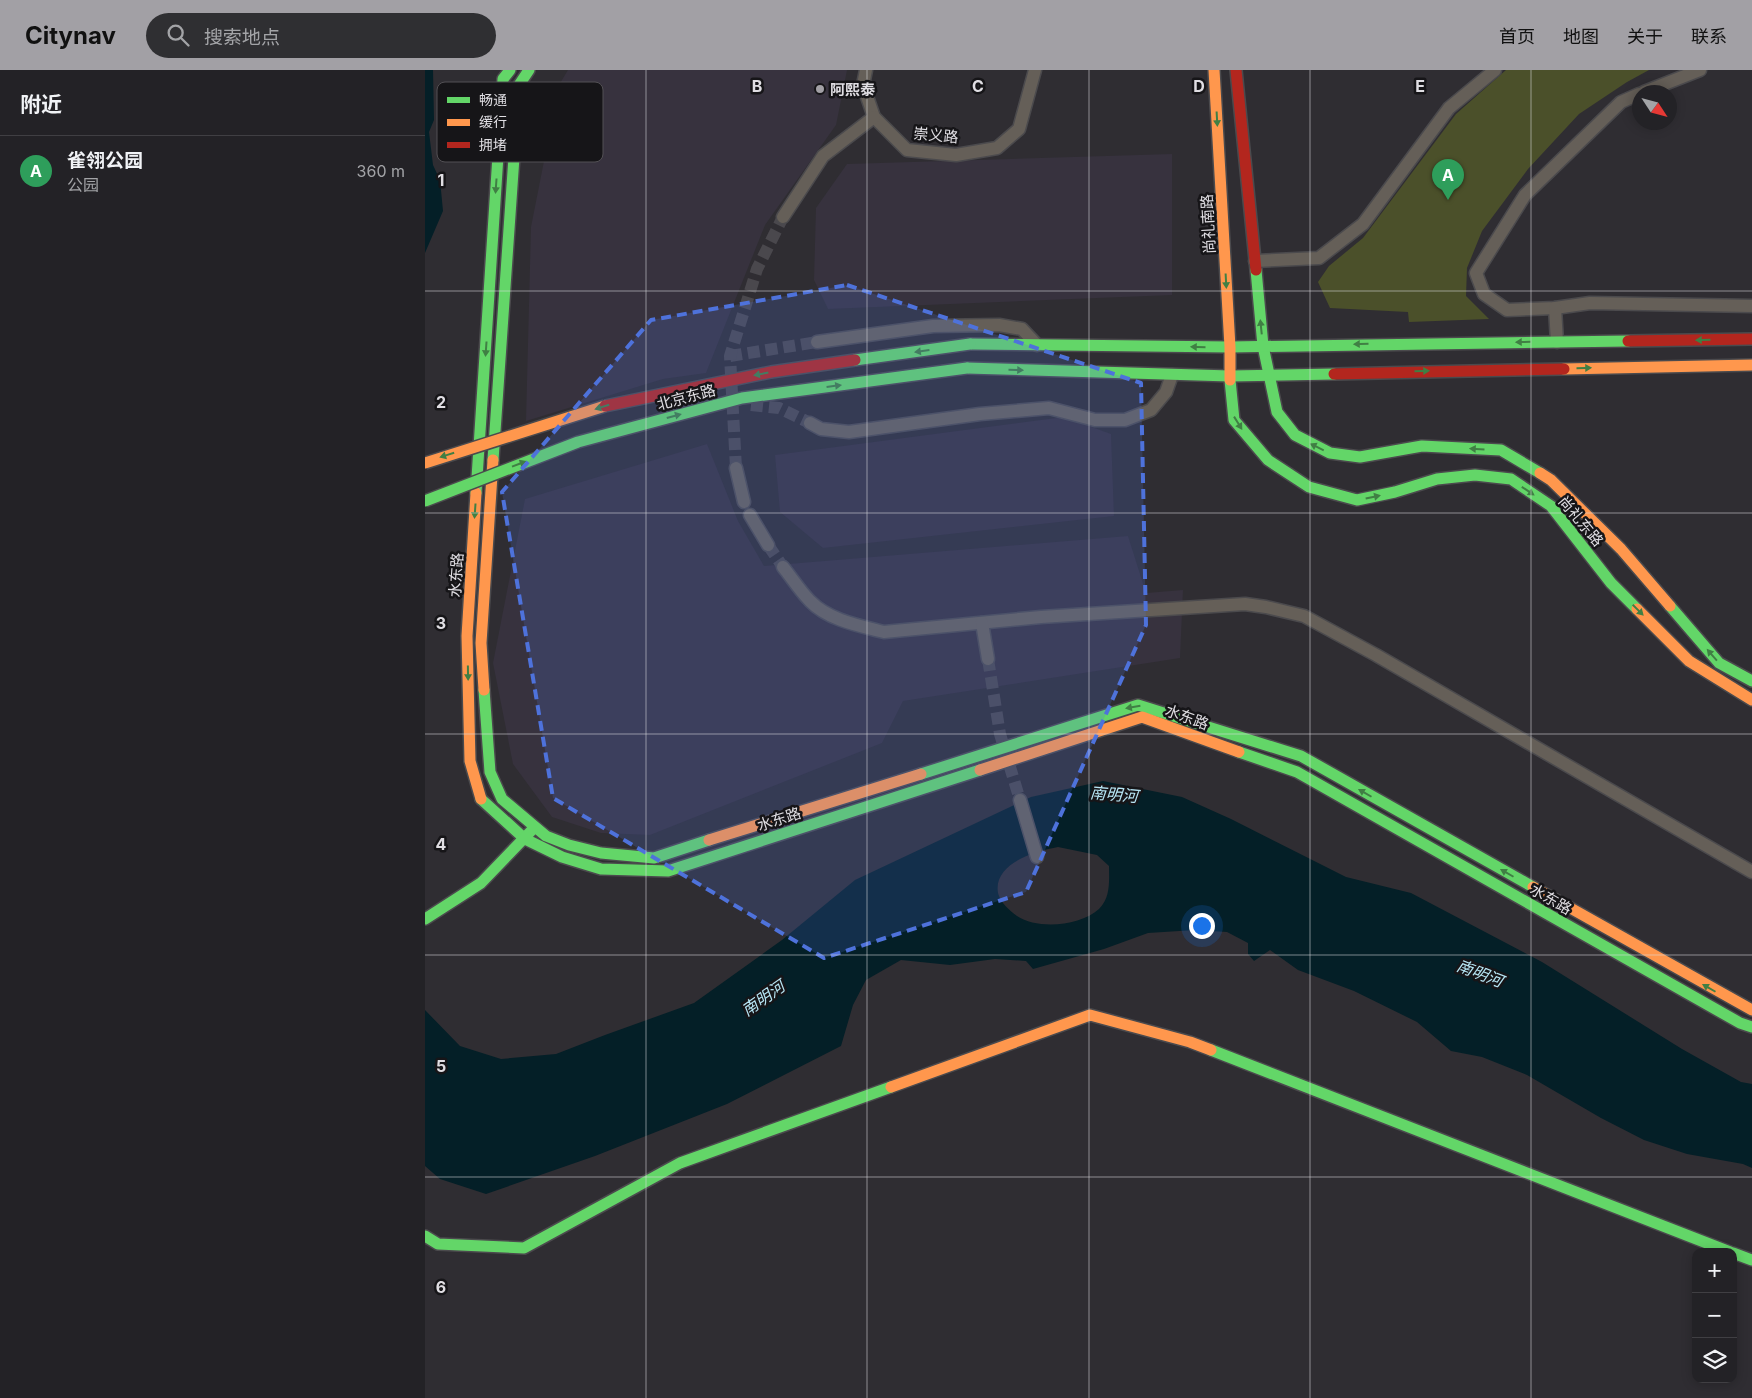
<!DOCTYPE html>
<html lang="zh">
<head>
<meta charset="utf-8">
<style>
  :root { --surface:#232226; --page:#2f2f32; --text:#f1f3f6; --muted:#a3a4a7; --line:#403f43; --accent:#a2a0a5 }
  body { margin:0; font-family:Inter,"Noto Sans SC",sans-serif; background:var(--page); color:var(--text) }
  .controls { position:absolute; right:15px; bottom:15px; display:grid; overflow:hidden; border-radius:10px; box-shadow:0 2px 12px #0003 }
  .controls button { width:45px; height:45px; display:grid; place-items:center; padding:0; border:0; border-bottom:1px solid var(--line); background:var(--surface); color:var(--text); font:25px sans-serif }
  .compass { position:absolute; left:1207px; top:15px; width:45px; height:45px; border-radius:50%; background:var(--surface); box-shadow:0 2px 12px #0003; rotate:126deg }
  .you { position:absolute; left:776px; top:855px; width:18px; height:18px; margin:-12px; border:4px solid #fff; border-radius:50%; background:#1a73e8; box-shadow:0 0 0 8px #1a73e833 }
  .badge { display:grid; place-items:center; width:32px; height:32px; border-radius:50%; background:var(--accent); color:#fff; font-size:16px; font-weight:700 }
  .pin { position:absolute; translate:-50% -41px; filter:drop-shadow(0 1px 2px #0008) }
  .pin::after { content:''; position:absolute; top:26px; width:18px; height:15px; background:inherit; clip-path:polygon(0 0,100% 0,50% 100%) }
  .list { margin:0; padding:0; list-style:none }
  h2 { display:flex; justify-content:space-between; align-items:center; height:65px; margin:0; padding:0 20px; font-size:21px }
  h2 small { font-size:16px; font-weight:400; color:var(--muted) }
  .list li { display:grid; grid-template-columns:32px 1fr auto; gap:15px; align-items:center; box-sizing:border-box; height:70px; padding:0 20px; border-top:1px solid var(--line) }
  .list b { display:block; font-size:19px; white-space:nowrap }
  .list p { margin:0; font-size:16px; white-space:nowrap; color:var(--muted) }
  .list em { font-size:16px; font-style:normal; color:var(--muted) }
  .icon { flex:none; width:28px; height:28px; fill:none; stroke:currentColor; stroke-width:2; stroke-linecap:round; stroke-linejoin:round }
  .map { position:relative; flex:none; width:1327px; height:1328px; overflow:hidden }
  header { display:flex; align-items:center; gap:30px; box-sizing:border-box; height:70px; padding:0 25px; background:var(--accent); color:#111 }
  header strong { font-size:24px }
  nav { display:flex; gap:28px; margin-inline-start:auto; font-size:18px }
  .search { width:350px; height:45px; background:var(--page); display:flex; align-items:center; gap:12px; box-sizing:border-box; padding:0 18px; border-radius:28px; color:var(--muted); font-size:19px }
  main { display:flex }
  aside { flex:1; background:var(--surface) }
  .map>svg:first-child { display:block }
  .built { fill:#37323e }
  .green { fill:#4b502a }
  .water { fill:#041f27; fill-rule:evenodd }
  .lines { fill:none; stroke-linecap:round; stroke-linejoin:round }
  .street-tunnel { stroke:#4a484d; stroke-width:12; stroke-dasharray:12 6; stroke-linecap:butt }
  .street-casing { stroke:#4b4a4d; stroke-width:15 }
  .fast-casing { stroke:#4b4a4d; stroke-width:14 }
  .slow-casing { stroke:#4b4a4d; stroke-width:14 }
  .jam-casing { stroke:#4b4a4d; stroke-width:14 }
  .street { stroke:#655f58; stroke-width:12 }
  .fast { stroke:#63d668; stroke-width:11 }
  .slow { stroke:#ff974d; stroke-width:11 }
  .jam { stroke:#b3261e; stroke-width:11 }
  .fast-bridge-casing { stroke:#4b4a4d; stroke-width:14; stroke-linecap:butt }
  .slow-bridge-casing { stroke:#4b4a4d; stroke-width:14; stroke-linecap:butt }
  .jam-bridge-casing { stroke:#4b4a4d; stroke-width:14; stroke-linecap:butt }
  .fast-bridge { stroke:#63d668; stroke-width:11 }
  .slow-bridge { stroke:#ff974d; stroke-width:11 }
  .jam-bridge { stroke:#b3261e; stroke-width:11 }
  .oneway { fill:#407f44 }
  .marked { fill:#4e72db; fill-opacity:0.2; stroke:#4e72db; stroke-width:4; stroke-dasharray:10 6; stroke-linejoin:round }
  .grid { fill:none; stroke:#e0dee3; stroke-width:1; stroke-opacity:0.55 }
  .poi-dot { fill:#a2a0a5; stroke:#161518; stroke-width:2 }
  .labels { text-anchor:middle; dominant-baseline:central; stroke-width:5; stroke-linejoin:round; paint-order:stroke }
  .poi-label { font-size:15px; font-weight:bold; fill:#e0dee3; stroke:#161518; text-anchor:start }
  .street-label { font-size:15px; fill:#e0dee3; stroke:#161518 }
  .water-label { font-size:16px; font-style:italic; fill:#b8e7f6; stroke:#161518 }
  .key { fill:#161518; stroke:#535155; stroke-width:1 }
  .key-label { font-size:14px; fill:#e0dee3 }
  .grid-label { font-size:16px; text-anchor:middle; font-weight:bold; fill:#e0dee3; stroke:#161518; stroke-width:5; stroke-linejoin:round; paint-order:stroke }
</style>
</head>
<body>
<header>
<strong>Citynav</strong>
<div class="search"><svg class="icon" aria-label="search" viewBox="0 0 24 24"><circle cx="10" cy="10" r="6"/><path d="M15 15l6 6"/></svg>搜索地点</div>
<nav><a>首页</a><a>地图</a><a>关于</a><a>联系</a></nav>
</header>
<main>
<aside>
<h2>附近<small></small></h2>
<ul class="list">
<li><span class="badge" style="background:#2e9e5b">A</span><div><b>雀翎公园</b><p>公园</p></div><em>360 m</em></li>
</ul>
</aside>
<div class="map">
<svg width="1327" height="1328" viewBox="0 0 1327 1328">
  <rect width="100%" height="100%" fill="#2f2d32"/>
  <!-- built -->
  <g class="built">
    <polygon points="143,0 422,0 411,55 340,155 281,303 238,309 101,351 106,157 134,15"/>
    <polygon points="747,84 747,225 403,239 389,210 391,138 422,94"/>
    <polygon points="639,347 686,364 689,446 398,478 355,442 350,385"/>
    <polygon points="282,374 313,451 339,496 703,466 721,523 758,520 755,588 478,631 457,673 225,765 176,763 127,747 88,694 68,593 100,429"/>
  </g>
  <!-- green -->
  <polygon class="green" points="1081,0 1224,0 1202,12 1154,44 1103,99 1057,161 1042,198 1041,226 1064,249 984,252 983,242 905,238 893,212 904,196 938,168 1031,44"/>
  <!-- water -->
  <g class="water">
    <polygon points="0,0 8,0 9,50 4,62 8,95 15,110 18,141 0,183"/>
    <path d="M678 711 757 727 806 749 921 807 986 823 1117 892 1257 979 1316 1012 1327 1014V1098L1318 1094 1262 1084 1219 1070 1176 1048 1102 1005 1057 987 1026 981 992 952 929 921 873 900 845 880 829 891 823 884V873L802 862 770 860 723 863 679 879 608 899 601 891 570 889 525 895 476 890 441 910 428 935 416 976 302 1034 170 1086 61 1124 15 1109 0 1096V940L35 976 76 989 131 984 180 965 269 933 357 870 430 810 606 727ZM633 777 672 785 684 796C684 810 686 827 674 839 655 856 613 860 592 846 584 840 575 832 573 823 568 793 611 781 633 777Z"/>
  </g>
  <g class="lines">
    <!-- street-tunnel -->
    <g class="street-tunnel">
      <polyline points="305,286 392,272"/>
      <polyline points="326,335 354,338 385,353"/>
      <polyline points="311,398 305,286 332,199 358,147"/>
      <polyline points="343,475 358,497"/>
      <polyline points="563,589 575,664 595,730"/>
    </g>
    <!-- street casing -->
    <g class="street-casing">
      <g id="street">
        <polyline points="441,0 438,15 449,47 482,80 531,85 572,78 594,59 610,0"/>
        <polyline points="1219,22 1275,0"/>
        <polyline points="1214,24 1196,32 1100,125 1051,203 1059,224 1082,240 1130,238 1165,233 1327,236"/>
        <polyline points="358,147 398,86 449,47"/>
        <polyline points="830,191 894,188 938,154 1024,38 1070,0"/>
        <polyline points="1130,238 1132,272"/>
        <polyline points="392,272 508,256 574,255 597,259 612,275"/>
        <polyline points="385,353 396,359 424,362 555,344 624,338 670,350 700,350 726,340 741,322 747,305"/>
        <polyline points="311,398 319,432"/>
        <polyline points="325,445 343,475"/>
        <path d="M358 497C367 508 375 521 385 531 403 550 435 556 459 562L616 547 820 534 841 537 879 546 951 585 1327 802"/>
        <polyline points="557,553 563,589"/>
        <polyline points="595,730 612,787"/>
      </g>
    </g>
    <!-- fast casing -->
    <g class="fast-casing">
      <g id="fast">
        <polyline points="831,200 838,276 852,342 870,365 905,383 935,387 997,376 1076,380 1115,403"/>
        <polyline points="545,274 805,277 1203,271"/>
        <polyline points="542,298 805,306 909,304"/>
        <polyline points="805,310 809,350 843,390 884,417 932,430 970,422 1012,409 1050,405 1086,409 1126,436 1186,513 1212,539"/>
        <polyline points="68,390 94,15 104,0"/>
        <polyline points="51,423 78,9 85,0"/>
        <polyline points="1245,536 1294,593 1327,611"/>
        <polyline points="59,620 65,702 77,729 121,766 144,775 176,783 229,788 284,770"/>
        <polyline points="814,682 872,702 1315,953 1327,957"/>
        <polyline points="496,704 713,635 876,686 1108,817"/>
        <polyline points="56,729 100,769 137,787 176,799 243,801 555,700"/>
        <polyline points="0,849 56,813 107,760"/>
        <polyline points="786,980 1305,1182"/>
        <polyline points="0,1166 13,1174 99,1178 255,1093 466,1017"/>
        <polyline points="1308,1183 1327,1190"/>
      </g>
    </g>
    <!-- slow casing -->
    <g class="slow-casing">
      <g id="slow">
        <polyline points="789,0 805,277 805,310"/>
        <polyline points="1139,299 1327,295"/>
        <polyline points="1115,403 1126,410 1196,479 1245,536"/>
        <polyline points="51,423 42,566 45,691 56,729"/>
        <polyline points="1212,539 1264,591 1327,630"/>
        <polyline points="59,620 56,573 68,390"/>
        <polyline points="555,700 717,647 814,682"/>
        <polyline points="284,770 496,704"/>
        <polyline points="1108,817 1327,940"/>
        <polyline points="466,1017 665,945 765,972 786,980"/>
      </g>
    </g>
    <!-- jam casing -->
    <g class="jam-casing">
      <g id="jam">
        <polyline points="811,0 831,200"/>
        <polyline points="1203,271 1327,269"/>
        <polyline points="909,304 1139,299"/>
      </g>
    </g>
    <!-- street -->
    <use href="#street" class="street"/>
    <!-- fast -->
    <use href="#fast" class="fast"/>
    <!-- slow -->
    <use href="#slow" class="slow"/>
    <!-- jam -->
    <use href="#jam" class="jam"/>
    <!-- fast-bridge casing -->
    <g class="fast-bridge-casing">
      <g id="fast-bridge">
        <polyline points="430,290 545,274"/>
        <polyline points="0,431 153,372 317,328 542,298"/>
      </g>
    </g>
    <!-- slow-bridge casing -->
    <g class="slow-bridge-casing">
      <polyline id="slow-bridge" points="0,393 180,336"/>
    </g>
    <!-- jam-bridge casing -->
    <g class="jam-bridge-casing">
      <polyline id="jam-bridge" points="180,336 346,302 430,290"/>
    </g>
    <!-- fast-bridge -->
    <use href="#fast-bridge" class="fast-bridge"/>
    <!-- slow-bridge -->
    <use href="#slow-bridge" class="slow-bridge"/>
    <!-- jam-bridge -->
    <use href="#jam-bridge" class="jam-bridge"/>
  </g>
  <!-- one-way arrows -->
  <defs><path id="oneway-solid" d="M-6-.8H1V-3.2L6.5 0L1 3.2V.8H-6Z" transform="scale(1.25)"/></defs>
  <g class="oneway">
    <use href="#oneway-solid" transform="translate(792 49) rotate(87)"/>
    <use href="#oneway-solid" transform="translate(71 116) rotate(94)"/>
    <use href="#oneway-solid" transform="translate(801 211) rotate(87)"/>
    <use href="#oneway-solid" transform="translate(836 257) rotate(-96)"/>
    <use href="#oneway-solid" transform="translate(1278 270) rotate(179)"/>
    <use href="#oneway-solid" transform="translate(1098 272) rotate(179)"/>
    <use href="#oneway-solid" transform="translate(936 274) rotate(179)"/>
    <use href="#oneway-solid" transform="translate(773 277) rotate(-179)"/>
    <use href="#oneway-solid" transform="translate(61 279) rotate(94)"/>
    <use href="#oneway-solid" transform="translate(497 281) rotate(172)"/>
    <use href="#oneway-solid" transform="translate(1159 298) rotate(-1)"/>
    <use href="#oneway-solid" transform="translate(591 300) rotate(2)"/>
    <use href="#oneway-solid" transform="translate(997 301) rotate(-1)"/>
    <use href="#oneway-solid" transform="translate(336 304) rotate(169)"/>
    <use href="#oneway-solid" transform="translate(409 316) rotate(-7)"/>
    <use href="#oneway-solid" transform="translate(177 337) rotate(163)"/>
    <use href="#oneway-solid" transform="translate(249 346) rotate(-15)"/>
    <use href="#oneway-solid" transform="translate(813 353) rotate(58)"/>
    <use href="#oneway-solid" transform="translate(892 377) rotate(-154)"/>
    <use href="#oneway-solid" transform="translate(1052 379) rotate(-177)"/>
    <use href="#oneway-solid" transform="translate(22 385) rotate(163)"/>
    <use href="#oneway-solid" transform="translate(94 394) rotate(-21)"/>
    <use href="#oneway-solid" transform="translate(1103 421) rotate(34)"/>
    <use href="#oneway-solid" transform="translate(948 427) rotate(-12)"/>
    <use href="#oneway-solid" transform="translate(50 441) rotate(94)"/>
    <use href="#oneway-solid" transform="translate(1213 540) rotate(45)"/>
    <use href="#oneway-solid" transform="translate(1287 585) rotate(-131)"/>
    <use href="#oneway-solid" transform="translate(43 603) rotate(89)"/>
    <use href="#oneway-solid" transform="translate(708 637) rotate(170)"/>
    <use href="#oneway-solid" transform="translate(940 723) rotate(-150)"/>
    <use href="#oneway-solid" transform="translate(1082 803) rotate(-150)"/>
    <use href="#oneway-solid" transform="translate(1284 918) rotate(-150)"/>
  </g>
  <!-- marked area -->
  <path class="marked" d="M422 215 716 313 721 555 601 822 399 888 128 728 77 422 226 250Z"/>
  <!-- grid -->
  <path class="grid" d="M221 0V1328M442 0V1328M664 0V1328M885 0V1328M1106 0V1328M0 221H1327M0 443H1327M0 664H1327M0 885H1327M0 1107H1327"/>
  <!-- markers -->
  <circle class="poi-dot" cx="395" cy="19" r="5"/>
  <g class="labels">
    <!-- poi labels -->
    <g class="poi-label">
      <text x="405" y="19">阿熙泰</text>
    </g>
    <!-- street labels -->
    <g class="street-label">
      <text transform="translate(511 65) rotate(5)">崇义路</text>
      <text transform="translate(783 154) rotate(-93)">尚礼南路</text>
      <text transform="translate(261 327) rotate(-15)">北京东路</text>
      <text transform="translate(1156 451) rotate(50)">尚礼东路</text>
      <text transform="translate(31 505) rotate(-86)">水东路</text>
      <text transform="translate(762 647) rotate(20)">水东路</text>
      <text transform="translate(354 749) rotate(-18)">水东路</text>
      <text transform="translate(1126 829) rotate(30)">水东路</text>
    </g>
    <!-- water labels -->
    <g class="water-label">
      <text transform="translate(689 724) rotate(5)">南明河</text>
      <text transform="translate(1055 903) rotate(21)">南明河</text>
      <text transform="translate(338 928) rotate(-35)">南明河</text>
    </g>
  </g>
  <!-- legend -->
  <rect x="12" y="12" width="166" height="80" rx="8" class="key"/>
  <rect x="22" y="27" width="23" height="6" fill="#63d668"/>
  <rect x="22" y="49" width="23" height="7" fill="#ff974d"/>
  <rect x="22" y="72" width="23" height="6" fill="#b3261e"/>
  <g class="key-label">
    <text x="54" y="35">畅通</text>
    <text x="54" y="57">缓行</text>
    <text x="54" y="80">拥堵</text>
  </g>
  <g class="grid-label">
    <text x="332" y="22">B</text>
    <text x="553" y="22">C</text>
    <text x="774" y="22">D</text>
    <text x="995" y="22">E</text>
    <text x="16" y="116">1</text>
    <text x="16" y="338">2</text>
    <text x="16" y="559">3</text>
    <text x="16" y="780">4</text>
    <text x="16" y="1002">5</text>
    <text x="16" y="1223">6</text>
  </g>
</svg>
<div class="controls">
<button>+</button>
<button>−</button>
<button><svg class="icon" aria-label="layers" viewBox="0 0 24 24"><path d="M12 4l9 5-9 5-9-5zM3 14l9 5 9-5"/></svg></button>
</div>
<svg class="compass" viewBox="-18 -18 36 36"><path d="M0-13l5 13h-10z" fill="#e53935"/><path d="M0 13l5-13h-10z" fill="#a3a4a7"/></svg>
<div class="you"></div>
<div class="pin badge" style="left:1023px;top:130px;background:#2e9e5b">A</div>
</div>
</main>
</body>
</html>
